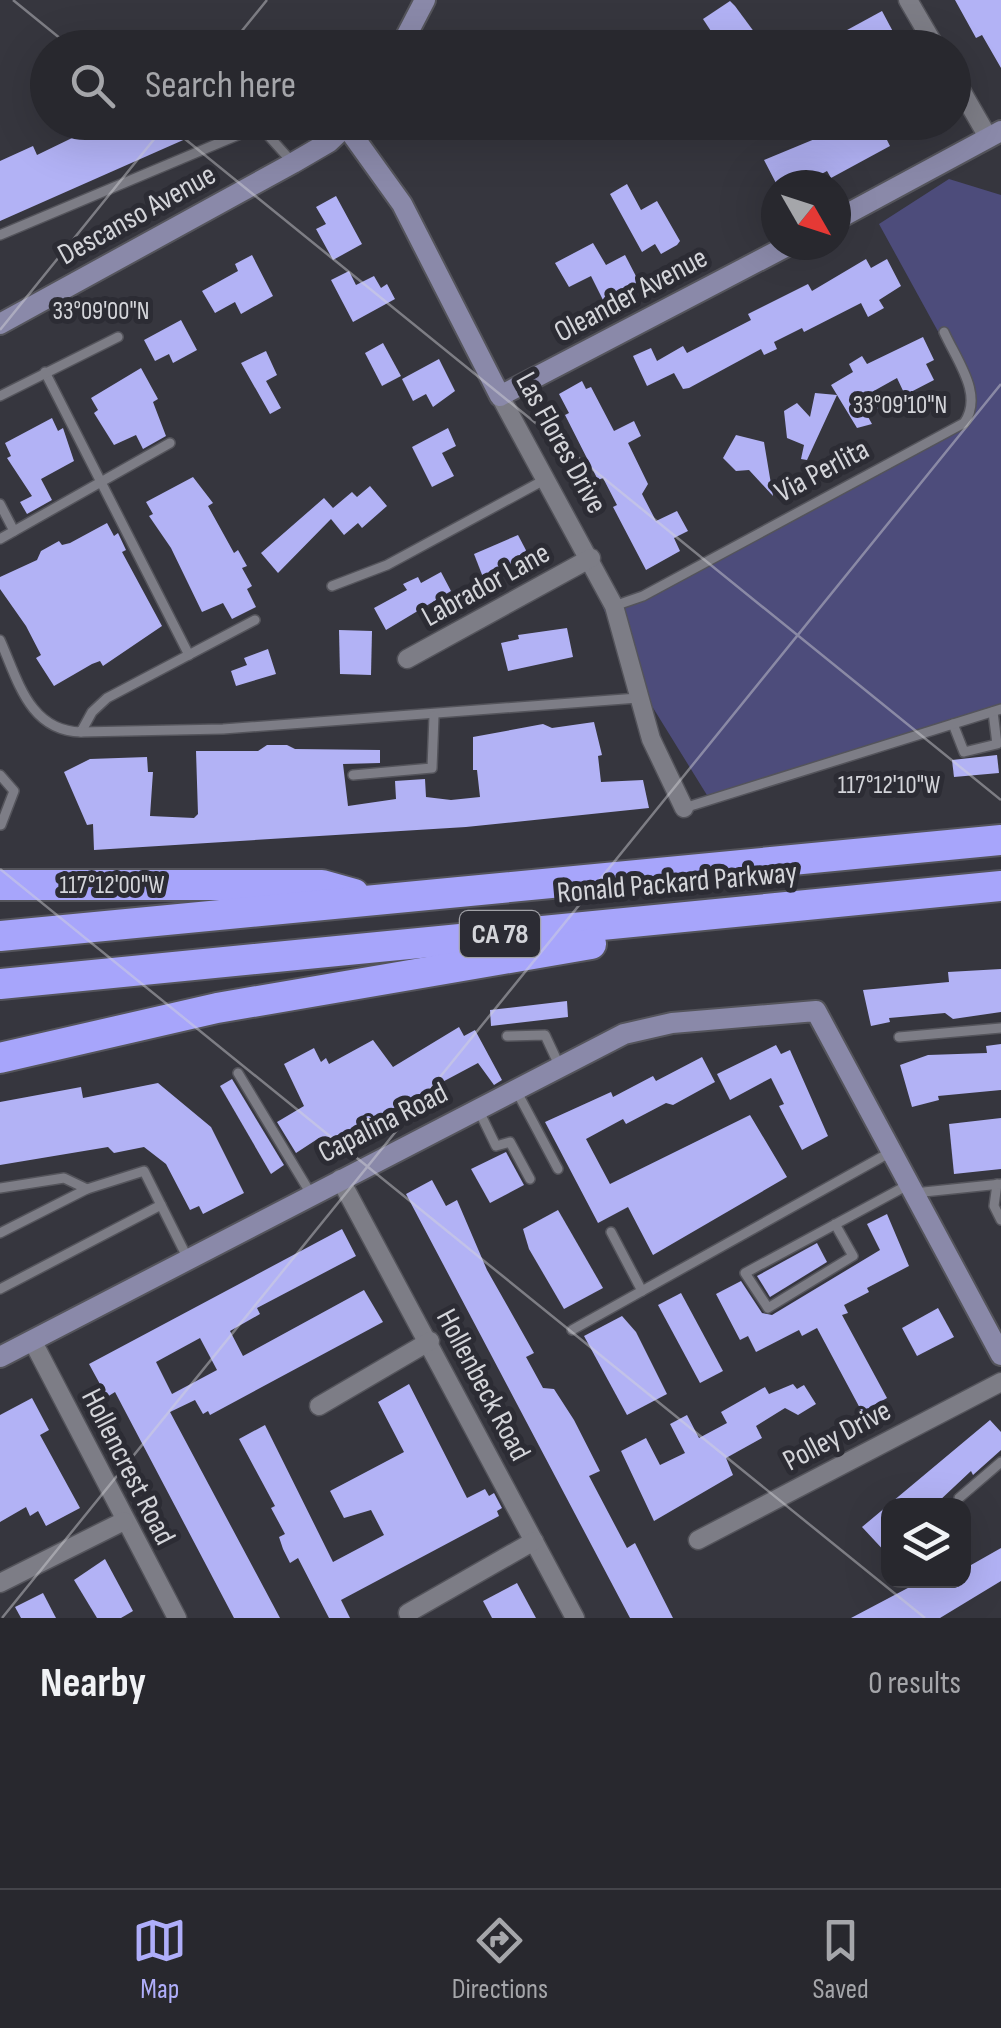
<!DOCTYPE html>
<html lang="en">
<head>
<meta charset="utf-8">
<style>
  :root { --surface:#28282e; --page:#34343a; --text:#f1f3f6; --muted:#a5a6aa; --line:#44444a; --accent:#afaefa }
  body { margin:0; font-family:"Sofia Sans Condensed",sans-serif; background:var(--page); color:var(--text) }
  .controls { position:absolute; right:30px; bottom:30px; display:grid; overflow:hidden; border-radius:20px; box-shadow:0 10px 40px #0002 }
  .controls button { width:90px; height:90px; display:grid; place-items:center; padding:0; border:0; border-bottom:2px solid var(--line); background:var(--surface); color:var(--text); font:50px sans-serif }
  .compass { position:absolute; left:761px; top:170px; width:90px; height:90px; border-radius:50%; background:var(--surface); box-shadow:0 10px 40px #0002; rotate:129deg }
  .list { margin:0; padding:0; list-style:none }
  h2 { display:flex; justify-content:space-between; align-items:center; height:130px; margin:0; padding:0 40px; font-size:42px }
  h2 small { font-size:32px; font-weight:400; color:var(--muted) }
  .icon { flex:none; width:55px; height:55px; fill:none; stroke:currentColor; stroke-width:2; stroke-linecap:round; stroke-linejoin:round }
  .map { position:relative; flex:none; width:1001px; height:1618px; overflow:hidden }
  .search { position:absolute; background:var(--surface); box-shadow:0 10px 40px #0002; left:30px; right:30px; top:30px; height:110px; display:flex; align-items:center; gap:25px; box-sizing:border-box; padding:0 35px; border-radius:55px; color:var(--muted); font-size:38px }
  .sheet { height:270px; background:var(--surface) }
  nav { display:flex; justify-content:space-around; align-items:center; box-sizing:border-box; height:140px; border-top:2px solid var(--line); background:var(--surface); font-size:28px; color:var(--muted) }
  nav a { display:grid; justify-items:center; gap:5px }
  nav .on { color:var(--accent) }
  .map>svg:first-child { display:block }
  .green { fill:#4d4c7b }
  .building { fill:#b2b2f5; fill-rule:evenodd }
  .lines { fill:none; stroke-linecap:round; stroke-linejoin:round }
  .lane-casing { stroke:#54545b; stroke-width:12 }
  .street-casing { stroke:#54545b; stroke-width:21 }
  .secondary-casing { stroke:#54545b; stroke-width:24 }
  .highway-casing { stroke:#54545b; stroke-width:34 }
  .lane { stroke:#7d7d86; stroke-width:9 }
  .street { stroke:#7d7d86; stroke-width:18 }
  .secondary { stroke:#8a89a9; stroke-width:20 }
  .highway { stroke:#a7a5fb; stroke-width:30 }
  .ticks { fill:none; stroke:#d4d5da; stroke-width:2.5; stroke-opacity:0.45 }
  .labels { text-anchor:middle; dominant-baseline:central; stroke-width:10; stroke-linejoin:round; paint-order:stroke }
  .shield { fill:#2c2c34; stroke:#a2a2a8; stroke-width:2.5 }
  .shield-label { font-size:28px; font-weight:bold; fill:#d4d5da }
  .street-label { font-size:30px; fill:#d4d5da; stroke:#2c2c34 }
  .ticks-label { font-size:25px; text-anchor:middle; fill:#d4d5da; stroke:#2c2c34; stroke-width:10; stroke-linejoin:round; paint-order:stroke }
</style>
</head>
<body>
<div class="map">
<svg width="1001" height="1618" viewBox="0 0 1001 1618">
  <rect width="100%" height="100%" fill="#36363e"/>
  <!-- green -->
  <polygon class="green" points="949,179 1001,195 1001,711 710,800 629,669 601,603 644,596 964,423 974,397 879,224"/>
  <!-- building -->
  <g class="building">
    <polygon points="955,0 1001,0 1001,68 982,35 976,38"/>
    <polygon points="730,1 735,6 766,48 722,48 703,19"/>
    <polygon points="882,11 898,41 887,48 814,48"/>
    <polygon points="105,122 224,122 0,221 0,161 33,146 37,155"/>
    <polygon points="836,122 921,122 887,140 890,146 831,178 827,171 801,185 777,185 764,160 822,136 819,131"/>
    <polygon points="627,184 641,210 657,201 680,241 677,245 661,254 655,244 642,252 610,194"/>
    <polygon points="336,196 362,244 333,260 316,229 326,224 316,207"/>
    <polygon points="593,243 606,265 625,255 639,282 603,300 591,276 569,287 555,263"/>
    <polygon points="252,255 273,296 241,314 235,302 215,313 202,291 238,271 235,264"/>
    <polygon points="866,259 871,268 887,259 901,286 879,300 884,308 868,317 861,303 804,332 802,328 774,342 777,349 764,355 761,349 689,388 683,389 674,373 647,386 633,356 651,348 657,361 683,346 687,353 751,320 748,314 808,284 812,291"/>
    <polygon points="349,271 356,285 374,276 381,288 387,284 395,299 353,322 331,280"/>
    <polygon points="181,320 197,350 173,363 169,354 155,361 144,340"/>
    <polygon points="923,337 934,360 926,364 934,380 905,395 897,378 872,392 881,407 867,415 872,424 857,428 831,385 853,372 849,364 862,356 867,364"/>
    <polygon points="383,343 401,376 382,386 365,353"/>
    <polygon points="266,351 277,375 266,381 281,408 270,414 241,363"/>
    <polygon points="439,359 455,391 433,407 426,394 413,401 402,379"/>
    <polygon points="141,368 158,399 153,402 166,436 143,449 136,435 114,445 94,413 98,410 91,398"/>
    <polygon points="582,381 586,389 591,387 614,431 634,421 641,436 628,443 648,484 642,494 656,521 677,511 688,531 674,538 680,551 646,570 613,507 617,505 603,478 598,480 565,415 569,413 559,394"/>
    <polygon points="815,393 837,395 807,460 801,459 804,445 787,438 784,411 797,403 810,417"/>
    <polygon points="52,418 58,431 63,428 74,461 41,479 52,500 27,514 20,502 32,496 7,458 11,456 5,443"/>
    <polygon points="448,428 456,446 442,453 454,476 432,487 412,447"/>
    <polygon points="736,435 764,442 773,496 749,470 736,471 723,458"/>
    <polygon points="193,477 213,503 208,506 234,553 238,550 247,566 242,568 252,586 247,589 256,607 232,619 223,603 202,612 171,548 149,516 153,514 146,502"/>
    <polygon points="370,486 387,506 362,528 358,523 344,535 331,519 278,573 261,553 324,498 333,508 352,492 357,497"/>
    <polygon points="107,523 114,536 118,533 126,550 122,552 162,626 103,666 100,661 92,664 54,686 36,658 41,655 26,626 0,589 0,577 37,560 41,551 59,541 62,545 70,543"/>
    <polygon points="518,535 529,556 486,585 474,554"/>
    <polygon points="441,572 451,591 386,630 374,608 407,590 403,584 418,577 421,583"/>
    <polygon points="567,628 573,657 508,671 501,643 519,639 518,635"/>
    <polygon points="339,630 372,631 371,675 340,674"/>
    <polygon points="268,649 276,674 236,686 231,671 247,665 244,658"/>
    <polygon points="594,722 602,755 598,756 601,782 643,780 649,808 466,827 94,850 93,824 87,825 64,772 90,759 147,757 148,772 153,772 150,816 194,818 198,814 196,751 258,751 267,745 287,745 295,749 380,750 380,763 343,764 348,806 396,799 395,781 425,779 426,797 451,800 480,797 477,770 473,770 473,737 543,724 552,728"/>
    <polygon points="997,755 999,773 954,777 952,760"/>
    <polygon points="1001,969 1001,1012 953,1019 945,1013 889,1018 890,1022 871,1026 863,990 949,982 948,972"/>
    <polygon points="567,1001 568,1017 491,1026 490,1010"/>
    <polygon points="459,1027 464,1036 475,1030 502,1080 494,1085 478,1063 328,1143 322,1145 319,1138 296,1153 277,1122 304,1106 284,1064 314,1048 321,1062 326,1058 329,1064 373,1040 393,1067"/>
    <polygon points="1001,1044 1001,1090 938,1096 939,1100 912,1107 900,1065 928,1055 987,1053 986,1046"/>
    <polygon points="776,1045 781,1054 790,1050 828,1136 802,1150 779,1106 784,1104 771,1078 730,1100 717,1074"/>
    <polygon points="702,1057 715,1082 673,1105 666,1103 626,1124 623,1119 586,1139 610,1184 750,1115 787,1177 653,1255 628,1207 598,1223 545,1122 611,1092 613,1097 653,1076 656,1081"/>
    <polygon points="232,1079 284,1165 271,1174 220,1086"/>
    <polygon points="158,1083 211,1127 244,1193 203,1214 199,1206 190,1210 166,1164 144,1147 114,1153 108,1147 0,1165 0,1102 81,1087 83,1098"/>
    <polygon points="1001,1118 1001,1169 954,1174 949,1124"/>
    <polygon points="506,1152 524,1185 490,1203 471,1169"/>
    <polygon points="432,1180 446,1206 457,1200 487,1270 534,1353 526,1357 543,1388 554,1389 574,1420 600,1471 589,1476 627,1548 635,1543 673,1618 630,1618 406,1194"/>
    <polygon points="558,1210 603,1288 564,1309 529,1249 523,1229"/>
    <polygon points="887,1214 909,1266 867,1288 869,1292 844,1305 848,1313 842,1315 887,1398 862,1412 817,1328 802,1336 799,1330 756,1352 748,1336 740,1340 716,1294 741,1281 762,1313 772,1315 880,1250 867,1224"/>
    <path d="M342 1229 356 1256 257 1308 260 1314 230 1331 243 1356 364 1290 383 1322 210 1415 208 1411 203 1414 195 1400 170 1412 280 1618H234L115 1392 107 1397 89 1364ZM200 1338 217 1370 172 1394 156 1362Z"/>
    <polygon points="817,1243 827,1262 770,1297 757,1276"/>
    <polygon points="681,1293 723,1371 700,1383 658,1305"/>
    <polygon points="938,1308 954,1337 917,1356 902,1328"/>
    <polygon points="622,1316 636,1332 667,1394 627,1415 584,1336"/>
    <polygon points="409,1384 467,1498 485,1489 489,1496 494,1493 502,1508 497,1511 499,1516 341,1600 350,1618 329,1618 298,1558 290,1563 283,1549 279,1537 285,1534 271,1508 275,1506 239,1439 265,1425 333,1562 384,1535 371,1510 344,1518 330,1491 404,1452 378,1402"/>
    <polygon points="793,1384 797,1389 804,1385 816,1404 798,1415 785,1408 756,1426 762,1438 726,1458 733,1475 654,1521 621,1451 646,1438 660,1465 685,1453 670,1424 687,1415 699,1438 727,1423 721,1412 765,1387 769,1394"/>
    <polygon points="32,1398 49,1430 40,1435 80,1508 46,1526 38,1511 30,1516 26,1507 0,1522 0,1415"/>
    <polygon points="990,1420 1001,1432 1001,1450 973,1475 971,1471 938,1502 935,1498 927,1506 888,1506 888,1555 862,1527"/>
    <polygon points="1001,1548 1001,1581 940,1618 851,1618 923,1580 964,1580 964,1569"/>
    <polygon points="105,1559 133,1611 121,1618 97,1618 74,1580"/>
    <polygon points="517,1583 536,1618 492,1618 483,1601"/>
    <polygon points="43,1593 56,1618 21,1618 15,1607"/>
  </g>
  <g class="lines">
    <!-- lane casing -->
    <g class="lane-casing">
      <g id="lane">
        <polyline points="0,235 250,130 266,133 293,163"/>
        <polyline points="45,372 189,655"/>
        <polyline points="0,396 118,337"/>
        <polyline points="0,504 14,531"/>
        <polyline points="0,539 170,443"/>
        <polyline points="332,586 387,565 546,479"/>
        <path d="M614 606 643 596 964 423C984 395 957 361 944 332"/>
        <path d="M0 640C18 680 29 731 81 732L92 712 107 698 255 620"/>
        <polyline points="953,724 964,752 997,744 993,712"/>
        <polyline points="81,732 223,729 638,698"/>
        <polyline points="0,775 14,791 1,825"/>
        <polyline points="353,775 432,768 434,716"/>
        <polyline points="684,808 1001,709"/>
        <polyline points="507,1036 545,1035 560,1067"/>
        <polyline points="899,1037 1001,1028"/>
        <polyline points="238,1073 311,1194"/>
        <polyline points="517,1092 558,1169"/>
        <polyline points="479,1111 496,1146 510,1142 530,1179"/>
        <polyline points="997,1184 994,1206 1001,1220"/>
        <polyline points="0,1188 64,1178 87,1189"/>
        <polyline points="914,1193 1001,1184"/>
        <path d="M835 1224 853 1256 768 1308 745 1273C799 1244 853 1215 906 1186"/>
        <polyline points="611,1232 642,1291"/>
        <polyline points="0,1233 87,1189 144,1171 188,1259"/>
        <polyline points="0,1289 161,1205"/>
        <polyline points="572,1330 889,1153"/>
        <polyline points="959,1498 1001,1462"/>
      </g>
    </g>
    <!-- street casing -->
    <g class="street-casing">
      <g id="street">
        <polyline points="908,0 936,48"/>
        <polyline points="954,78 988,137"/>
        <polyline points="500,396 614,606 651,739 684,808"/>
        <polyline points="407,659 591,558"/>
        <polyline points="340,1179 575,1618"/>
        <polyline points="32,1340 177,1618"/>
        <polyline points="319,1406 430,1341"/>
        <polyline points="698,1540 1001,1382"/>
        <polyline points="0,1583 124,1521"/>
        <polyline points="408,1613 534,1541"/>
      </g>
    </g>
    <!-- secondary casing -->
    <g class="secondary-casing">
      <g id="secondary">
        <polyline points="400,48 425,0"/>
        <polyline points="346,126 402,204 500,396 789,245"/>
        <polyline points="836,220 1001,131"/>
        <polyline points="0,324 293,163 329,142 350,122"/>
        <polyline points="0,1357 624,1034 672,1023 816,1011 1001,1355"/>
      </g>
    </g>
    <!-- highway casing -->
    <g class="highway-casing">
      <g id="highway">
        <polyline points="0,885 322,885 354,894"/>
        <polyline points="0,936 1001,840"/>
        <polyline points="0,984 1001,886"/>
        <polyline points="0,1058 217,1008 591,944"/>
      </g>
    </g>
    <!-- lane -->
    <use href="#lane" class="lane"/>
    <!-- street -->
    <use href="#street" class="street"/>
    <!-- secondary -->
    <use href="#secondary" class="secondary"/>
    <!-- highway -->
    <use href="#highway" class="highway"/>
  </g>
  <!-- ticks -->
  <path class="ticks" d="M13 0 72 48M228 48 267 0M164 122 1001 800M0 330 168 122M0 869 925 1618M2 1618 1001 384"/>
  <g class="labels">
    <!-- shield labels -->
    <rect class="shield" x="460" y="911" width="80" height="46" rx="8"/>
    <g class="shield-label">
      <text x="500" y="934">CA 78</text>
    </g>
    <!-- street labels -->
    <g class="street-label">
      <text transform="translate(137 215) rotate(-29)">Descanso Avenue</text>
      <text transform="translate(631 295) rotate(-28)">Oleander Avenue</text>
      <text transform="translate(561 443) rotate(61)">Las Flores Drive</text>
      <text transform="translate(822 471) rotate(-28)">Via Perlita</text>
      <text transform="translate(486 585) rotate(-29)">Labrador Lane</text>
      <text transform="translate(677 883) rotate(-5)">Ronald Packard Parkway</text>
      <text transform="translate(383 1123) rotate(-27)">Capalina Road</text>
      <text transform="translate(483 1385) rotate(62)">Hollenbeck Road</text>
      <text transform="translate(837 1436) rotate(-28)">Polley Drive</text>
      <text transform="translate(128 1467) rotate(63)">Hollencrest Road</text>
    </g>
  </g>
  <g class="ticks-label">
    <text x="101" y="319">33°09'00"N</text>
    <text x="900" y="413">33°09'10"N</text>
    <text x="889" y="793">117°12'10"W</text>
    <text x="112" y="893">117°12'00"W</text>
  </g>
</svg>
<div class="controls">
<button><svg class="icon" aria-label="layers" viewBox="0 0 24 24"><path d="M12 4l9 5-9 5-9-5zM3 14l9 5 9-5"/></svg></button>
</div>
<svg class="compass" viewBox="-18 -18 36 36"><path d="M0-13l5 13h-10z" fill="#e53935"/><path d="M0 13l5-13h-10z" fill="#a5a6aa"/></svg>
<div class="search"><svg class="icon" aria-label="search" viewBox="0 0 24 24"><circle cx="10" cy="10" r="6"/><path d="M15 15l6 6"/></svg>Search here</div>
</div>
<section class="sheet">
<h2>Nearby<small>0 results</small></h2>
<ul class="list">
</ul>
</section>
<nav>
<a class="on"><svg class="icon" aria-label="map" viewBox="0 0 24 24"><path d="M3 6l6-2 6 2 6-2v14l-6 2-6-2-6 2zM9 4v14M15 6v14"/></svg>Map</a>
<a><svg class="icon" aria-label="directions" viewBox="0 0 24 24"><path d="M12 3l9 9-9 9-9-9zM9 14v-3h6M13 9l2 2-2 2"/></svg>Directions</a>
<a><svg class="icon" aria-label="saved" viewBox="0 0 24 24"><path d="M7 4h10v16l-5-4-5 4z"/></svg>Saved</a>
</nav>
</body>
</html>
